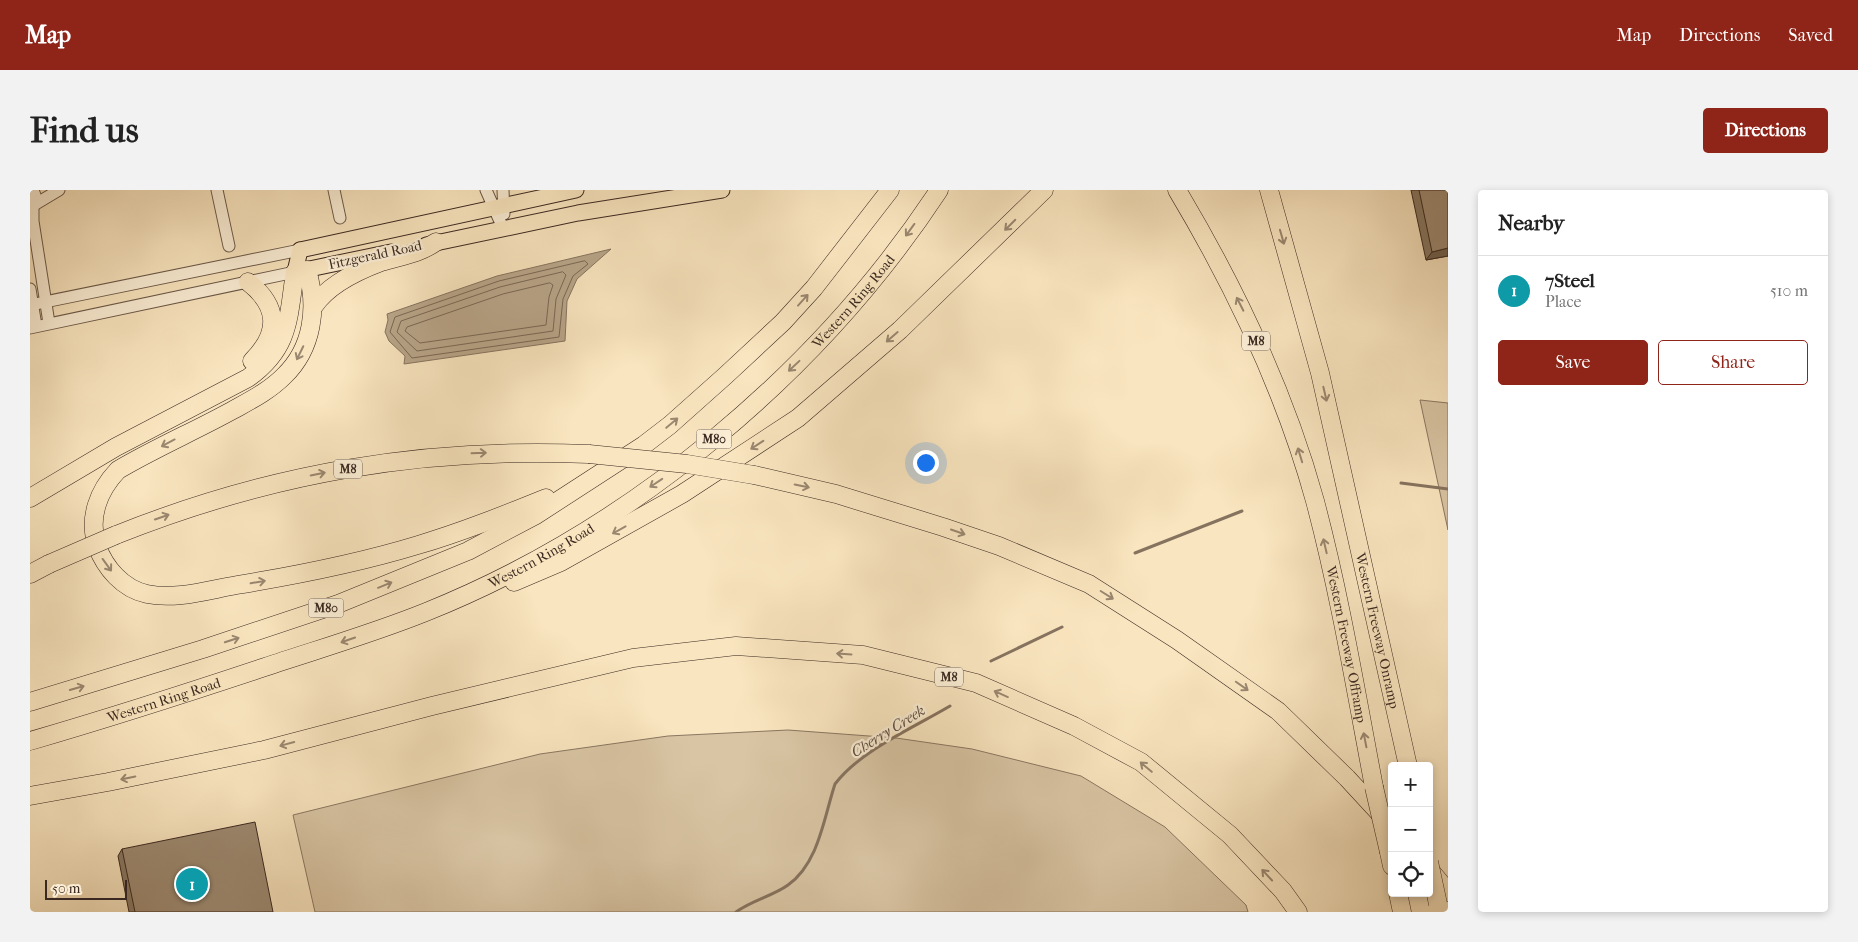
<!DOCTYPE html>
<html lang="en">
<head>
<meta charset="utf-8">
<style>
  :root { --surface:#fff; --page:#f2f2f2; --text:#222; --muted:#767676; --line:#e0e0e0; --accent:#8f2418 }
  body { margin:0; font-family:"IM FELL French Canon",serif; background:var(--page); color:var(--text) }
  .controls { position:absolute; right:15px; bottom:15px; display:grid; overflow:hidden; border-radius:5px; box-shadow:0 2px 8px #0003 }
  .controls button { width:45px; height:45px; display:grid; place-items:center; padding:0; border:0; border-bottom:1px solid var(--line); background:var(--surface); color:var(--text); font:25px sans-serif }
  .scale { position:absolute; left:15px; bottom:12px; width:82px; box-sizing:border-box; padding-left:5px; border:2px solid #3b2921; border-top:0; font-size:14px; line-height:18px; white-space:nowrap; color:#3b2921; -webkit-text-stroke:4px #fbeed5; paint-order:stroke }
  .you { position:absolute; left:895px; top:272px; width:18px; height:18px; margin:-12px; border:4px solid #fff; border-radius:50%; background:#1a73e8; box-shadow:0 0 0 8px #1a73e833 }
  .badge { display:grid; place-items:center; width:32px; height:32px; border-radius:50%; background:var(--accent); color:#fff; font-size:16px; font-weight:700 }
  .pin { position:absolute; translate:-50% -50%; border:2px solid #fff; box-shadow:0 1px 5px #0006 }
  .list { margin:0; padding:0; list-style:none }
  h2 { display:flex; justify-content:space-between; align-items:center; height:65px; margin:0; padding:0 20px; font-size:21px }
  h2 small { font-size:16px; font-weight:400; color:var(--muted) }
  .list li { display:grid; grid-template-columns:32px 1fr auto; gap:15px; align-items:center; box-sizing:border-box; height:70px; padding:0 20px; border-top:1px solid var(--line) }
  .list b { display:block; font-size:19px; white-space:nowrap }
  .list p { margin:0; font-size:16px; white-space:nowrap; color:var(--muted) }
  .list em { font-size:16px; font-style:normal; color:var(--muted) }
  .actions { display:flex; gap:10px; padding:15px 20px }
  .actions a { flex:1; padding:11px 0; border:1px solid var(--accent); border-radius:5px; text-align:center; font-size:18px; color:var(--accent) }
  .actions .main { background:var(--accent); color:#fff }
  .icon { flex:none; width:28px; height:28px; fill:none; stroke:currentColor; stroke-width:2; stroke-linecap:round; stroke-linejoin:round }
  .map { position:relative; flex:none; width:1418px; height:722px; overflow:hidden; border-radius:5px }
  header { display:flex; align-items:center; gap:30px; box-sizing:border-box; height:70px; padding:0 25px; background:var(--accent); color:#fff }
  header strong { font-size:24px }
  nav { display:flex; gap:28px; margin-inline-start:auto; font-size:18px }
  .intro { display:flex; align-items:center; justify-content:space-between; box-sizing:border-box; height:120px; padding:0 30px }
  h1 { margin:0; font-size:35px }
  .button { padding:12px 22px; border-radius:5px; background:var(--accent); color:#fff; font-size:18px; font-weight:700 }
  main { display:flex; gap:30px; padding:0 30px }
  aside { flex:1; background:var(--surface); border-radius:5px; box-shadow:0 2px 8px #0003 }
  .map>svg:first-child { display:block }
  .green { fill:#d9c5a4; stroke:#8a7762 }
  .water { fill:#b8a589; stroke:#86735f }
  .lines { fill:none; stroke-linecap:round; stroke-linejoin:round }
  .shore { stroke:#7a6755; stroke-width:1 }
  .stream { stroke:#86735f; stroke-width:3 }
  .minor-casing { stroke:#6a5848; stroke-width:13 }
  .major-casing { stroke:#3b2921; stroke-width:17 }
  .highway-casing { stroke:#3b2921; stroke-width:19 }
  .minor { stroke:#fbeed5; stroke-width:11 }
  .major { stroke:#f9e5bf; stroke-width:15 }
  .highway { stroke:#f9e5bf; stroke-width:18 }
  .highway-bridge-casing { stroke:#3b2921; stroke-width:19; stroke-linecap:butt }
  .highway-bridge { stroke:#f9e5bf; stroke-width:18 }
  .wall { fill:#887863; stroke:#3b2921 }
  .shaded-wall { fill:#6f6150; stroke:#3b2921 }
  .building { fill:#9e8b73; stroke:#3b2921 }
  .oneway { stroke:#9a8770 }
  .labels { text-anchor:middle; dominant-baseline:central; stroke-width:4.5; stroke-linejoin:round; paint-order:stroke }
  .shield { fill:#fbeed5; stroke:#756457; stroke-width:1 }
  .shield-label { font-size:12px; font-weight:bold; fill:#3b2921 }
  .street-label { font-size:14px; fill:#3b2921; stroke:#fbeed5 }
  .water-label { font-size:15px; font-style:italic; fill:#604e40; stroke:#fbeed5 }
</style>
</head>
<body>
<header>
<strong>Map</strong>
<nav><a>Map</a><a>Directions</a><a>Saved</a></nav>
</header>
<div class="intro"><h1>Find us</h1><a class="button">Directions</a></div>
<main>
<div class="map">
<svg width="1418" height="722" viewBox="0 0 1418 722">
  <rect width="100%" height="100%" fill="#f9e5bf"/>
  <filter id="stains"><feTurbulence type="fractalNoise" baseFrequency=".004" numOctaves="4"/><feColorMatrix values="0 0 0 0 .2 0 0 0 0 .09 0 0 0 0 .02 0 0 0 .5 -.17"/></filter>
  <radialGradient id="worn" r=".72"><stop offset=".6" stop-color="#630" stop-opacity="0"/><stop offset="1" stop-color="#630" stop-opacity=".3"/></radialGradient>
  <!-- green -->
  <g class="green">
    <polygon points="1390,210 1418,213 1418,340"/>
    <polygon points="758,540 866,548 942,559 1051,586 1135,637 1216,715 1218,722 285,722 263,625 510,564 638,546"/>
  </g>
  <!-- water -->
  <polygon class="water" points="581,59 547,89 537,111 535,151 374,174 375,166 359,151 355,142 358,130 357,124 467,86"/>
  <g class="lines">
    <!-- shore -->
    <g class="shore">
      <polygon points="555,71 558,74 543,86 533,109 529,147 382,168 360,142 365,127 469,91"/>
      <polygon points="533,82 536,85 526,109 523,141 387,161 367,142 371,131 470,97"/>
      <polygon points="520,93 523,95 519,107 516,135 390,153 375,141 377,137 473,104"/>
    </g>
    <!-- stream -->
    <g class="stream">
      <polyline points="1371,293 1418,299"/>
      <polyline points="1105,363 1212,321"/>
      <polyline points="961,471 1032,437"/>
      <path d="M706 722C722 710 743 706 758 695 789 673 794 627 805 594 831 560 883 538 920 516"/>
    </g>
    <!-- minor casing -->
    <g class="minor-casing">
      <g id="minor">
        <polyline points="187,0 199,56"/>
        <polyline points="304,0 310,28"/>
        <polyline points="456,0 473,38"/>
        <polyline points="473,0 474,24"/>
        <polyline points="4,15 29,0"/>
        <polyline points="3,17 3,31 19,133"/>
        <polyline points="1,19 6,8 3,0"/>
        <polyline points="0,99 6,136"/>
        <polyline points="0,115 270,60"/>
        <polyline points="0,138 265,82"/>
      </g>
    </g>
    <!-- major casing -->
    <g class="major-casing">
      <g id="major">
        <polyline points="396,55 548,23 692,0"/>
        <polyline points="270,60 265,82 361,62"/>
        <polyline points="270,60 546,0"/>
      </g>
    </g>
    <!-- highway casing -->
    <g class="highway-casing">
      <g id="highway">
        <path id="s1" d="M1147 0C1205 97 1255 202 1285 311 1310 405 1326 502 1344 597"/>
        <path id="s2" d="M1239 0 1290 183 1378 576"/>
        <path d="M277 80C288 117 283 158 254 186 239 201 221 210 203 220 165 241 125 258 88 280 68 301 58 328 67 356 75 378 93 399 117 404 146 410 178 400 207 395 268 385 329 373 388 355 432 342 474 325 516 308"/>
        <path d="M218 92C249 116 250 143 222 171"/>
        <path d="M284 116C298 95 327 81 351 72 371 66 389 64 406 52"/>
        <polyline points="724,285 806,304 913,337 969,356 1059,394 1147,450 1248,521 1317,588 1353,627"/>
        <path d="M0 308 86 257 218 188C260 158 258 129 265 82"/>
        <path d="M86 345C241 283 393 257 559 264"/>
        <polyline points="0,384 19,374"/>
        <polyline points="484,392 531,372 652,304 768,228 870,140 1014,0"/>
        <polyline points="0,512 173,459 308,414 438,361 506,325 614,255 640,235 695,186 753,132 784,98 860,0"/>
        <path id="s3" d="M0 551C79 528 157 503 235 477 289 459 344 443 396 422 600 340 788 184 909 0"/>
        <polyline points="0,606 78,592 234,560 402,516 603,468 706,456 833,465 946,493 1044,536 1111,572 1200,645 1253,701 1268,722"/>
        <polyline points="1359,662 1362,676"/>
        <polyline points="1399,679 1418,702"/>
        <polyline points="1368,703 1372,722"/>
      </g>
    </g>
    <!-- minor -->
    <use href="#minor" class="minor"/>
    <!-- major -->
    <use href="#major" class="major"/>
    <!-- highway -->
    <use href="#highway" class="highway"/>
    <!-- highway-bridge casing -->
    <g class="highway-bridge-casing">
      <g id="highway-bridge">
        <polyline points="559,264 657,274 724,285"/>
        <polyline points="19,374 86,345"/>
        <polyline points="1344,597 1359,662"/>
        <polyline points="1399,672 1408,714"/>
      </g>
    </g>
    <!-- highway-bridge -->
    <use href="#highway-bridge" class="highway-bridge"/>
  </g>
  <!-- wall -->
  <g class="wall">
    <polygon points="1381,0 1418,0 1418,66 1396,70"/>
    <polygon points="92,659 243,722 99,722 88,666"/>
  </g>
  <!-- shaded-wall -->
  <polygon class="shaded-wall" points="1418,58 1418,66 1396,70 1402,62"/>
  <!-- building -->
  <g class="building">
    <polygon points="1389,0 1418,0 1418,58 1402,62"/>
    <polygon points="225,632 243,722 105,722 92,659"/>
  </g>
  <!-- one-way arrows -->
  <defs><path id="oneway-shaft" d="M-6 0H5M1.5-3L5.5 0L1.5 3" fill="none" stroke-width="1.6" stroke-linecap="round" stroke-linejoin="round" transform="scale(1.25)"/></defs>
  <g class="oneway">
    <use href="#oneway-shaft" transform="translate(980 35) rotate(135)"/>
    <use href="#oneway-shaft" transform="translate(880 40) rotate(126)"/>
    <use href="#oneway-shaft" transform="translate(1252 47) rotate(74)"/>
    <use href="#oneway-shaft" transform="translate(773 110) rotate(-48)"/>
    <use href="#oneway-shaft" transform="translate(1210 114) rotate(-117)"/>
    <use href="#oneway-shaft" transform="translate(862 147) rotate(139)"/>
    <use href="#oneway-shaft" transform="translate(270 163) rotate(116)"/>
    <use href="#oneway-shaft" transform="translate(764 176) rotate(137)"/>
    <use href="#oneway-shaft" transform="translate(1295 204) rotate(77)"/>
    <use href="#oneway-shaft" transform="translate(642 233) rotate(-40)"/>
    <use href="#oneway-shaft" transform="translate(138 253) rotate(152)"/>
    <use href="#oneway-shaft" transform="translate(727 255) rotate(147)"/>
    <use href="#oneway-shaft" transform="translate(449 263) rotate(-2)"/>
    <use href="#oneway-shaft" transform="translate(1270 265) rotate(-107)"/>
    <use href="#oneway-shaft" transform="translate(288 284) rotate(-11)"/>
    <use href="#oneway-shaft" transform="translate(626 293) rotate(146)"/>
    <use href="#oneway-shaft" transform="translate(772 296) rotate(12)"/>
    <use href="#oneway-shaft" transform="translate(132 327) rotate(-19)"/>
    <use href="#oneway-shaft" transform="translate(589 340) rotate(151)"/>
    <use href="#oneway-shaft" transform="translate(928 342) rotate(19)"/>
    <use href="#oneway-shaft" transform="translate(1295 356) rotate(-103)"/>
    <use href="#oneway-shaft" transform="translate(77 375) rotate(54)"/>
    <use href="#oneway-shaft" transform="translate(228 392) rotate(-10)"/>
    <use href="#oneway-shaft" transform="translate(355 395) rotate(-22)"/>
    <use href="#oneway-shaft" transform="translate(1077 405) rotate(32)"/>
    <use href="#oneway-shaft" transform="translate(202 450) rotate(-18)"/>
    <use href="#oneway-shaft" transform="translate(318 450) rotate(161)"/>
    <use href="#oneway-shaft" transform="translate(814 464) rotate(-176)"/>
    <use href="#oneway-shaft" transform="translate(1212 496) rotate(35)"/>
    <use href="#oneway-shaft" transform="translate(47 498) rotate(-16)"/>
    <use href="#oneway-shaft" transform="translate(971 504) rotate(-156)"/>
    <use href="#oneway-shaft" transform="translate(1335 550) rotate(-101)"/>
    <use href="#oneway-shaft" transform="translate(257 554) rotate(165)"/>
    <use href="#oneway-shaft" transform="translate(1116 577) rotate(-140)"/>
    <use href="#oneway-shaft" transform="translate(98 588) rotate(168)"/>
    <use href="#oneway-shaft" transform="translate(1237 685) rotate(-133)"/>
  </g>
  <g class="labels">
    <!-- shield labels -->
    <g class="shield">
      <rect x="1212" y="141.5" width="28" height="19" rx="4"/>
      <rect x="666.5" y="239.5" width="35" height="19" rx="4"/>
      <rect x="304" y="269.5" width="28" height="19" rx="4"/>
      <rect x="278.5" y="408.5" width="35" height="19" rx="4"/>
      <rect x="905" y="477.5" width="28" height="19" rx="4"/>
    </g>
    <g class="shield-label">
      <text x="1226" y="151">M8</text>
      <text x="684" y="249">M80</text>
      <text x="318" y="279">M8</text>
      <text x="296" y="418">M80</text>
      <text x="919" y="487">M8</text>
    </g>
    <!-- street labels -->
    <g class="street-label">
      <text transform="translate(345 65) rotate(-12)">Fitzgerald Road</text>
      <text stroke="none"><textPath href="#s3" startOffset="950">Western Ring Road</textPath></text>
      <text stroke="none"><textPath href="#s3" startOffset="545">Western Ring Road</textPath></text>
      <text stroke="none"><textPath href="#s2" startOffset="454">Western Freeway Onramp</textPath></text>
      <text stroke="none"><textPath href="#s1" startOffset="488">Western Freeway Offramp</textPath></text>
      <text stroke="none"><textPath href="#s3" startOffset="140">Western Ring Road</textPath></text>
    </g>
    <!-- water labels -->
    <g class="water-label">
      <text transform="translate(858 541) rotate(-32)">Cherry Creek</text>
    </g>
  </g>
  <rect width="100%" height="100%" filter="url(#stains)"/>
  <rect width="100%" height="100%" fill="url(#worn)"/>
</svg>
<div class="controls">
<button>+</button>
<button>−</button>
<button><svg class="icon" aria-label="locate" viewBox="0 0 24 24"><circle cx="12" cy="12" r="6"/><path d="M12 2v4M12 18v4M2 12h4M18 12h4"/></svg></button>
</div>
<div class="scale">50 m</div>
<div class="you"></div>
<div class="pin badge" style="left:162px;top:694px;background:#0f9aa8">1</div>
</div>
<aside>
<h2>Nearby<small></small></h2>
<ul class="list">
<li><span class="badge" style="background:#0f9aa8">1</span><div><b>7Steel</b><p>Place</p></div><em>510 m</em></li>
</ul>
<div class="actions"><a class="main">Save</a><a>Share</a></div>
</aside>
</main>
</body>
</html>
